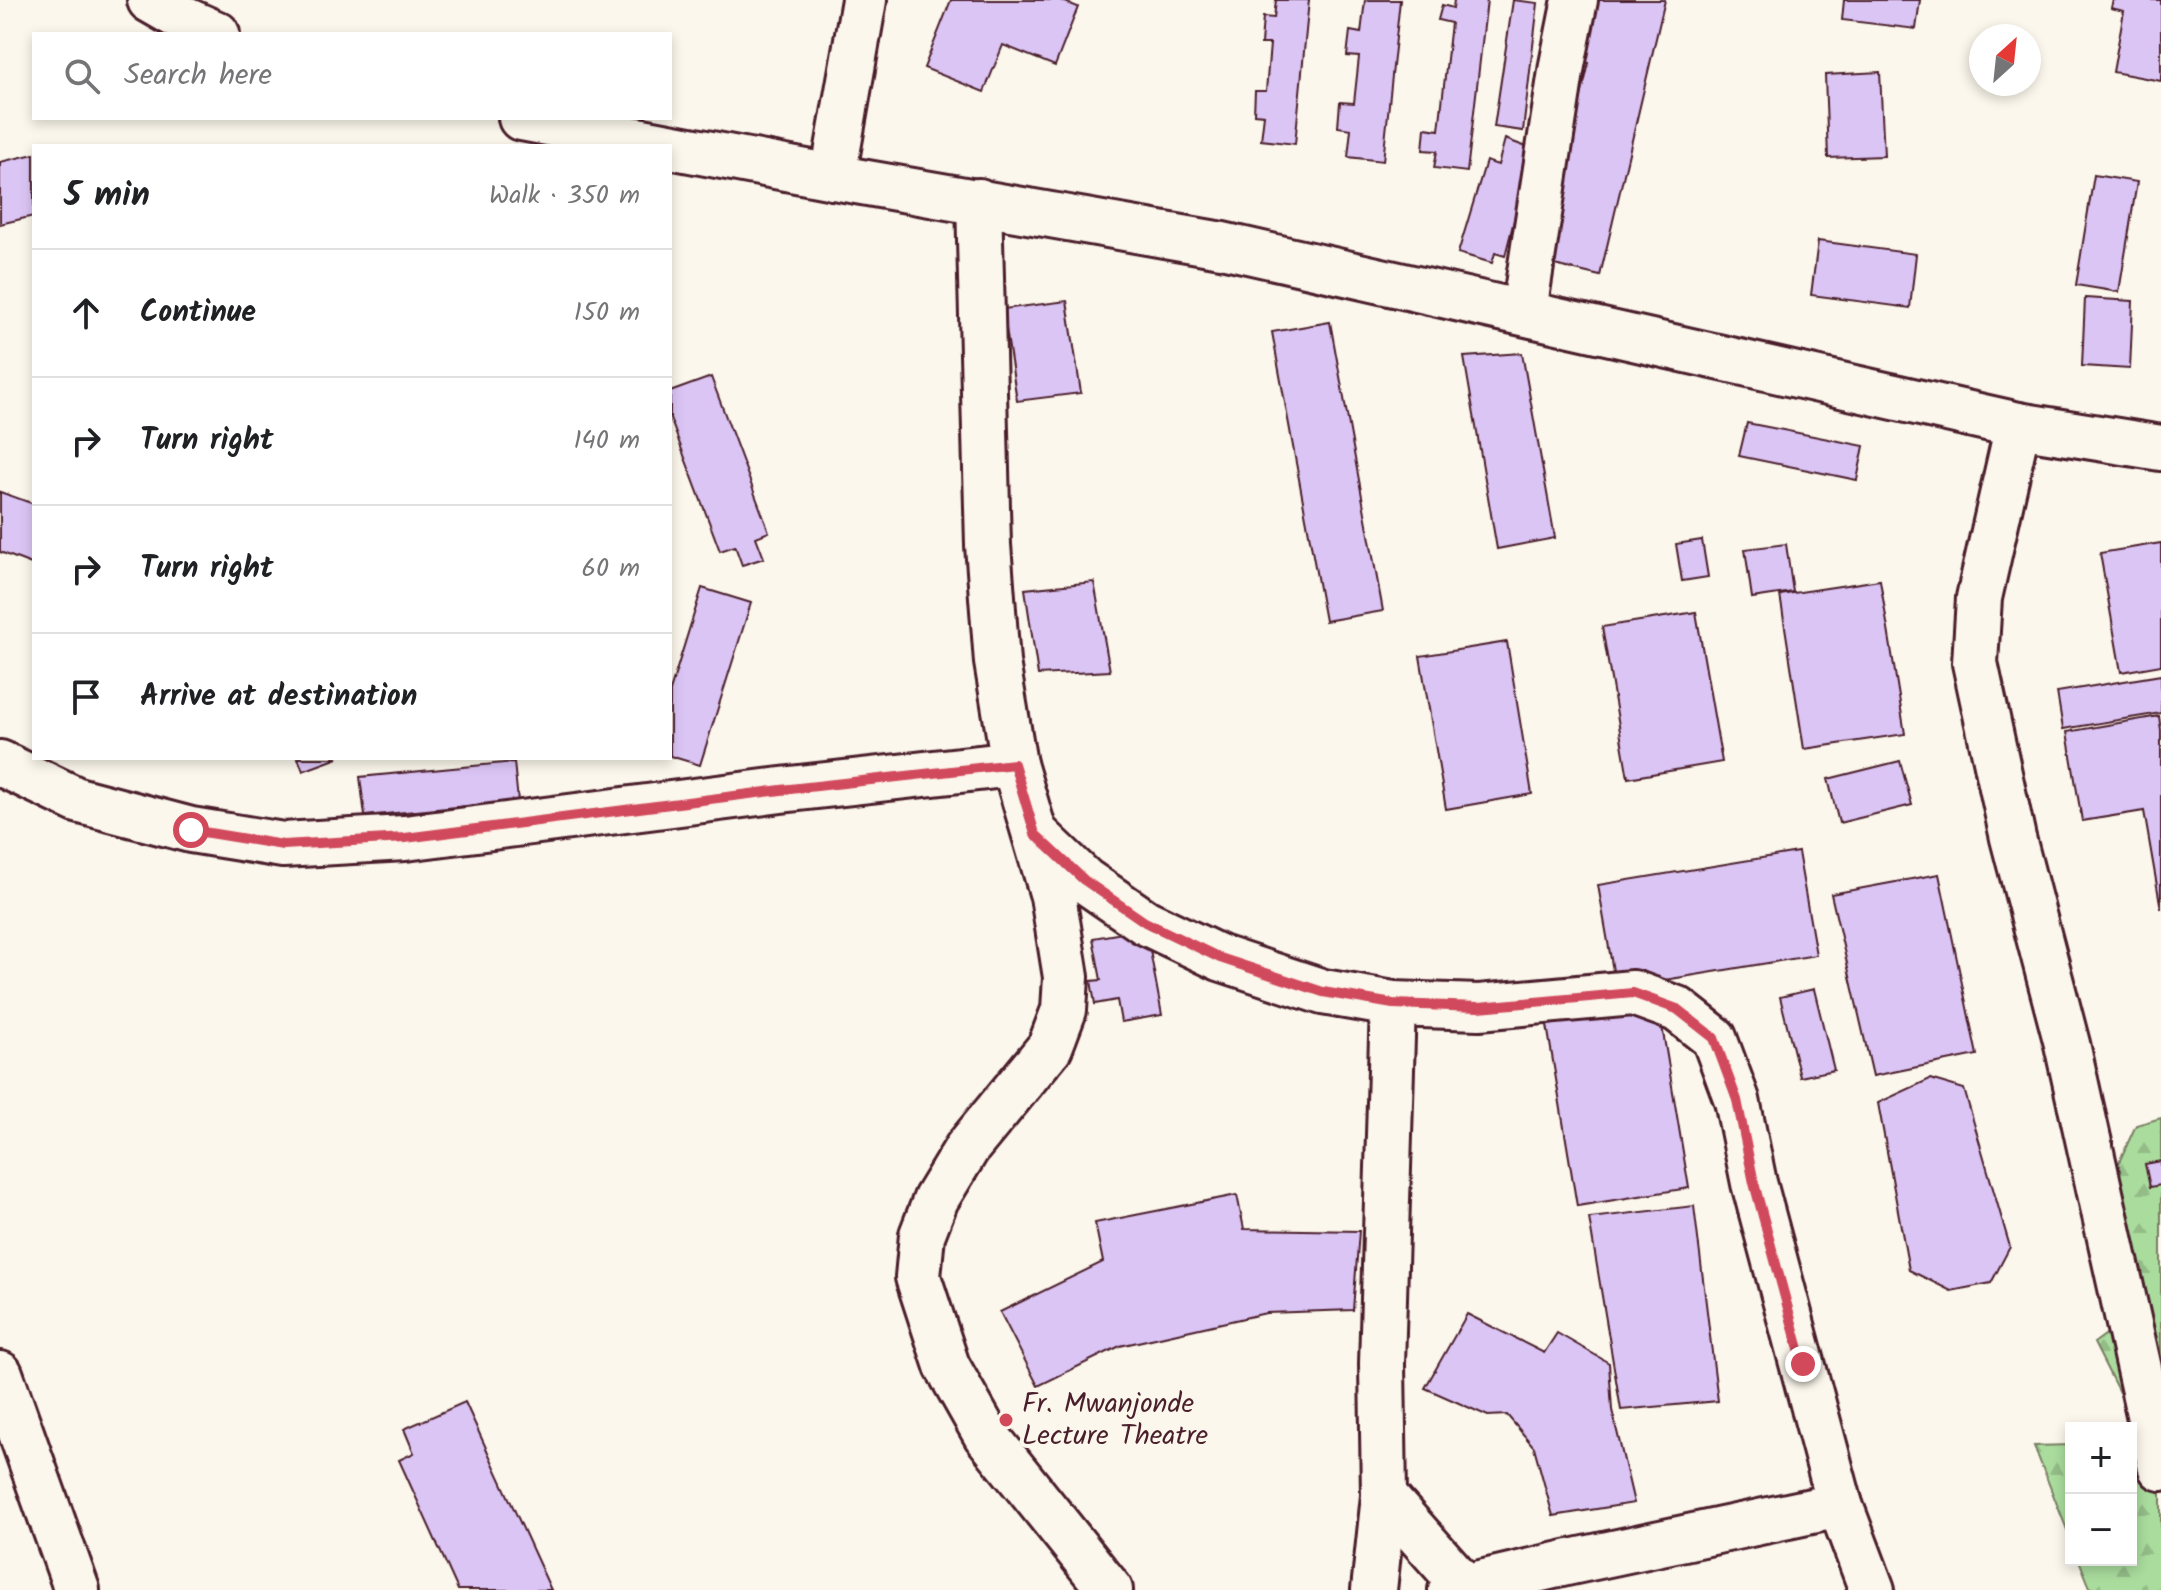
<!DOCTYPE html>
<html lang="en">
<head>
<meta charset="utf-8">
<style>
  :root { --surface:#fff; --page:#f2f2f2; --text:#202124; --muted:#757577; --line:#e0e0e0 }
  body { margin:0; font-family:Kalam,sans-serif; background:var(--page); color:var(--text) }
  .controls { position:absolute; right:24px; bottom:24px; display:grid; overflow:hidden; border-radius:0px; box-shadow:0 4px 12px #0003 }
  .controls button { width:72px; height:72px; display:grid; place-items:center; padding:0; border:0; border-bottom:2px solid var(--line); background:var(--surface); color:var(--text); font:40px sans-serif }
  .compass { position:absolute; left:1969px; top:24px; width:72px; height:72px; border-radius:50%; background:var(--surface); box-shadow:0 4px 12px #0003; rotate:27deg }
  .stop { position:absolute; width:24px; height:24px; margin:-18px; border:6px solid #d1495b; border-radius:50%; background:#fff }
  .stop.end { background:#d1495b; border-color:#fff; box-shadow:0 2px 8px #0008 }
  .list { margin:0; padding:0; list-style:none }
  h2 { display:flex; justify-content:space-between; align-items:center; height:104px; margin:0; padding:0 32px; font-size:34px }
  h2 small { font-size:26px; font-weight:400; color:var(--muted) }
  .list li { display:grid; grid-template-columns:52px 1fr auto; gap:24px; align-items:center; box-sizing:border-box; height:128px; padding:0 32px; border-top:2px solid var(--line) }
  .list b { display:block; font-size:30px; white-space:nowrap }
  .list em { font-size:26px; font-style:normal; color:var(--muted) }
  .icon { flex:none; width:44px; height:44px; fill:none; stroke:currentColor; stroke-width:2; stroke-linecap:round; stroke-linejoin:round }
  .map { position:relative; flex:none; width:2161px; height:1590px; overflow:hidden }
  .search { position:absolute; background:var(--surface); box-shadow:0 4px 12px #0003; left:32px; top:32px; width:640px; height:88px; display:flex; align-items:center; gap:20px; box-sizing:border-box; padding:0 28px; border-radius:0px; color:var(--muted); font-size:30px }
  .panel { position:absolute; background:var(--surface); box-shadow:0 4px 12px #0003; left:32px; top:144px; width:640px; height:616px; border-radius:0px }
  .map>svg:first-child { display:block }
  .forest { fill:url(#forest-firs); stroke:#7a7e64; stroke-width:2 }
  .building { fill:#dbc5f5; stroke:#4a1f2b; stroke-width:2 }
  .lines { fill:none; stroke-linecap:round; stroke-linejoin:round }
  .minor-casing { stroke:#4a1f2b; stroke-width:50 }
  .major-casing { stroke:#4a1f2b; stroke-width:50 }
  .minor { stroke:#fbf7ec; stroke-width:44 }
  .major { stroke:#fbf7ec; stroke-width:44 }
  .route { stroke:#d1495b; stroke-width:10 }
  .poi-dot { fill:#d1495b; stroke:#fbf7ec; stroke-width:3 }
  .labels { text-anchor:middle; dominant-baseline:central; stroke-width:8; stroke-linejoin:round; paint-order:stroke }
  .poi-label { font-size:28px; fill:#4a1f2b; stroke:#fbf7ec; text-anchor:start }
</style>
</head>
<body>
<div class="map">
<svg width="2161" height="1590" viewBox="0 0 2161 1590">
  <defs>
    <pattern id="forest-firs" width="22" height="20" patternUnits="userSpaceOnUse" patternTransform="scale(2)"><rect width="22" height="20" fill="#a9dc9d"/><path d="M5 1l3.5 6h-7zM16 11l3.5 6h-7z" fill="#93bc87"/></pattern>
  </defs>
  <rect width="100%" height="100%" fill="#fbf7ec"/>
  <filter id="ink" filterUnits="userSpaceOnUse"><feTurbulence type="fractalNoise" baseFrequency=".0125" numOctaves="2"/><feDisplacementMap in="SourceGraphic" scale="16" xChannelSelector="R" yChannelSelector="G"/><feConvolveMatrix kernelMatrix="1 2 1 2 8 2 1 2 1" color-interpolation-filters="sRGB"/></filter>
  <g filter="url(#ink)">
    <!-- forest -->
    <g class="forest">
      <polygon points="2161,1118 2161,1590 2091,1590 2079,1560 2131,1560 2131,1445 2145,1444 2094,1343 2143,1307 2108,1186 2136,1125"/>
      <polygon points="2071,1445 2071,1540 2034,1446"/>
    </g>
    <!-- building -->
    <g class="building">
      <polygon points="951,0 1060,0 1078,7 1055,66 1003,45 984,92 924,68"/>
      <polygon points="1276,0 1309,0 1295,144 1261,140 1264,115 1254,114 1255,91 1266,91 1270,44 1261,44 1263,17 1274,18"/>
      <polygon points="1365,0 1400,0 1383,161 1348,157 1351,129 1338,127 1340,102 1354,103 1359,57 1347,56 1350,31 1361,33"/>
      <polygon points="1454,0 1487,0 1467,172 1434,168 1437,151 1423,150 1425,128 1439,130 1451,23 1438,20 1442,5 1453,8"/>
      <polygon points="1513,0 1538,3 1523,131 1494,127"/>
      <polygon points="1587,0 1665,0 1600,276 1542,262 1589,63 1572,58"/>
      <polygon points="1844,0 1920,0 1916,29 1842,20"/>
      <polygon points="2113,0 2161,0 2161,81 2113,72 2124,11 2111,8"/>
      <polygon points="1880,72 1884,156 1828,158 1825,75"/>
      <polygon points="1505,139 1532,149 1505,256 1495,253 1492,263 1458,253 1486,161 1498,165"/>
      <polygon points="34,154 34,216 0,224 0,162"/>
      <polygon points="2094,175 2137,182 2119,292 2076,285"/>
      <polygon points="1818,241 1916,254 1910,308 1811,295"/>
      <polygon points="2085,298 2133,301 2130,369 2082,366"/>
      <polygon points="1067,301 1081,393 1017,401 1003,309"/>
      <polygon points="1330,322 1383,611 1325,621 1272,332"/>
      <polygon points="1522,353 1555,538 1497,549 1464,357"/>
      <polygon points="711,377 769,532 756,537 764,558 742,565 735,546 720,551 670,418 670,392"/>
      <polygon points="1747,423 1864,446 1857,480 1739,456"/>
      <polygon points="0,492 34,504 34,565 0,552"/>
      <polygon points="1702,540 1708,577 1682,581 1676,544"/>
      <polygon points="2161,543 2161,665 2121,672 2100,553"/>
      <polygon points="1786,544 1793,592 1752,598 1745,549"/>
      <polygon points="1880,580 1905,734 1804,749 1780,595"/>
      <polygon points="1094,582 1110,671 1038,675 1025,589"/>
      <polygon points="702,588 751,603 700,765 670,756 670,691"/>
      <polygon points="1696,612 1722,762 1628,778 1602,627"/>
      <polygon points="1507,642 1532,794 1446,809 1420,656"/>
      <polygon points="2161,675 2161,713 2063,729 2057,692"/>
      <polygon points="2159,716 2161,730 2161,909 2144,811 2082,821 2067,732"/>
      <polygon points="298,758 338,758 303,771"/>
      <polygon points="1900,761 1912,805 1839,823 1828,779"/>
      <polygon points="514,762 518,801 365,816 360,777"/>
      <polygon points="1798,852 1816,955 1616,988 1598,885"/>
      <polygon points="1939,874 1977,1055 1873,1076 1831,894"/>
      <polygon points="1146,929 1162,1015 1121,1022 1117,1000 1095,1004 1091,981 1101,980 1093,938"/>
      <polygon points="1814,989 1834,1070 1800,1077 1780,997"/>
      <polygon points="1659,1008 1689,1188 1577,1206 1547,1025"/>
      <polygon points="1930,1079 1964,1089 2010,1247 1991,1283 1951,1291 1909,1270 1878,1103"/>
      <polygon points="2161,1161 2161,1185 2150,1187 2145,1164"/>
      <polygon points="1237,1195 1244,1229 1359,1231 1353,1310 1266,1313 1120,1346 1038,1386 1000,1312 1103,1262 1095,1223"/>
      <polygon points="1694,1206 1718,1401 1621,1410 1589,1218"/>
      <polygon points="1467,1314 1544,1353 1557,1333 1609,1363 1612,1410 1634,1503 1553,1516 1534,1447 1507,1415 1488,1416 1425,1388"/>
      <polygon points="465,1402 551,1590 458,1590 399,1460 414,1453 404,1429"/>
    </g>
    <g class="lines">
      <!-- minor casing -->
      <g class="minor-casing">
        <g id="minor">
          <polyline points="833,177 864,0"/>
          <polyline points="979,201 988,545 997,662 1014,764 1053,896 1066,977 1064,1010 1050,1047 967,1148 936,1199 922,1235 918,1277 947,1366 986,1435 1110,1590"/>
          <polyline points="1524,311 1562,65 1575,0"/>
          <polyline points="2018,425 1979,598 1975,663 2013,838 2067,1044 2161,1468"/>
          <polyline points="0,763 77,800 191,830 283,845 405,838 781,790 1014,764"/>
          <polyline points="1037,835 1084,880 1145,922 1220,958 1323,992 1393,1004 1479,1007 1633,993 1677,1009 1714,1038 1737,1100 1754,1183 1840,1505 1872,1590"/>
          <polyline points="0,1374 77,1590"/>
          <polyline points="1384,1496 1464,1586"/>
          <polyline points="1374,1590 1384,1496 1382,1364 1393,1004"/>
          <polyline points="1451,1590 1566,1563 1840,1505"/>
        </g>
      </g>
      <!-- major casing -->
      <g class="major-casing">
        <g id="major">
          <polyline points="150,0 183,19 217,34"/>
          <polyline points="521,118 833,177 1222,245 2018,425 2161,448"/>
        </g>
      </g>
      <!-- minor -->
      <use href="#minor" class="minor"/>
      <!-- major -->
      <use href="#major" class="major"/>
    </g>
  </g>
  <g class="lines" filter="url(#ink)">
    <!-- route -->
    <polyline class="route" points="191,830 283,845 405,838 781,790 1014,764 1035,834 1084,880 1145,922 1220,958 1323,992 1393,1004 1479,1007 1633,993 1677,1009 1714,1038 1737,1100 1754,1183 1803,1364"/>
  </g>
  <!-- markers -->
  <circle class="poi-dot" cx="1006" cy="1420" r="8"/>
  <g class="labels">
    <!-- poi labels -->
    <g class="poi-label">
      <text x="1022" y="1404">Fr. Mwanjonde<tspan x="1022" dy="32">Lecture Theatre</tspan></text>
    </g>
  </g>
</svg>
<div class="controls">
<button>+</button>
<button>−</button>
</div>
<svg class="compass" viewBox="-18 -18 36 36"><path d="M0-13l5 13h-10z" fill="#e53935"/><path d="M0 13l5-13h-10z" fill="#757577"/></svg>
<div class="stop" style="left:191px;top:830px"></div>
<div class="stop end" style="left:1803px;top:1364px"></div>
<div class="search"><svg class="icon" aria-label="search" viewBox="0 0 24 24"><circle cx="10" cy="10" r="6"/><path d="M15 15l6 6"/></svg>Search here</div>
<section class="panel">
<h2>5 min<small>Walk · 350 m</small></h2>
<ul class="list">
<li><svg class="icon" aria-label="ahead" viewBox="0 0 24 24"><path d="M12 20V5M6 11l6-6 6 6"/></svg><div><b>Continue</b></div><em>150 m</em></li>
<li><svg class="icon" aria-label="right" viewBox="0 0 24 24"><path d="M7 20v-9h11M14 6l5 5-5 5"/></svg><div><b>Turn right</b></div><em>140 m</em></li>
<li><svg class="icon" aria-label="right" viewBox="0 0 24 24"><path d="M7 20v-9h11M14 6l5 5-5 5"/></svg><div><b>Turn right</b></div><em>60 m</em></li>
<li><svg class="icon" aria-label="arrive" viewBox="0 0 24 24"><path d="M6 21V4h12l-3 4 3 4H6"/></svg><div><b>Arrive at destination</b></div></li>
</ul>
</section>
</div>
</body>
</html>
